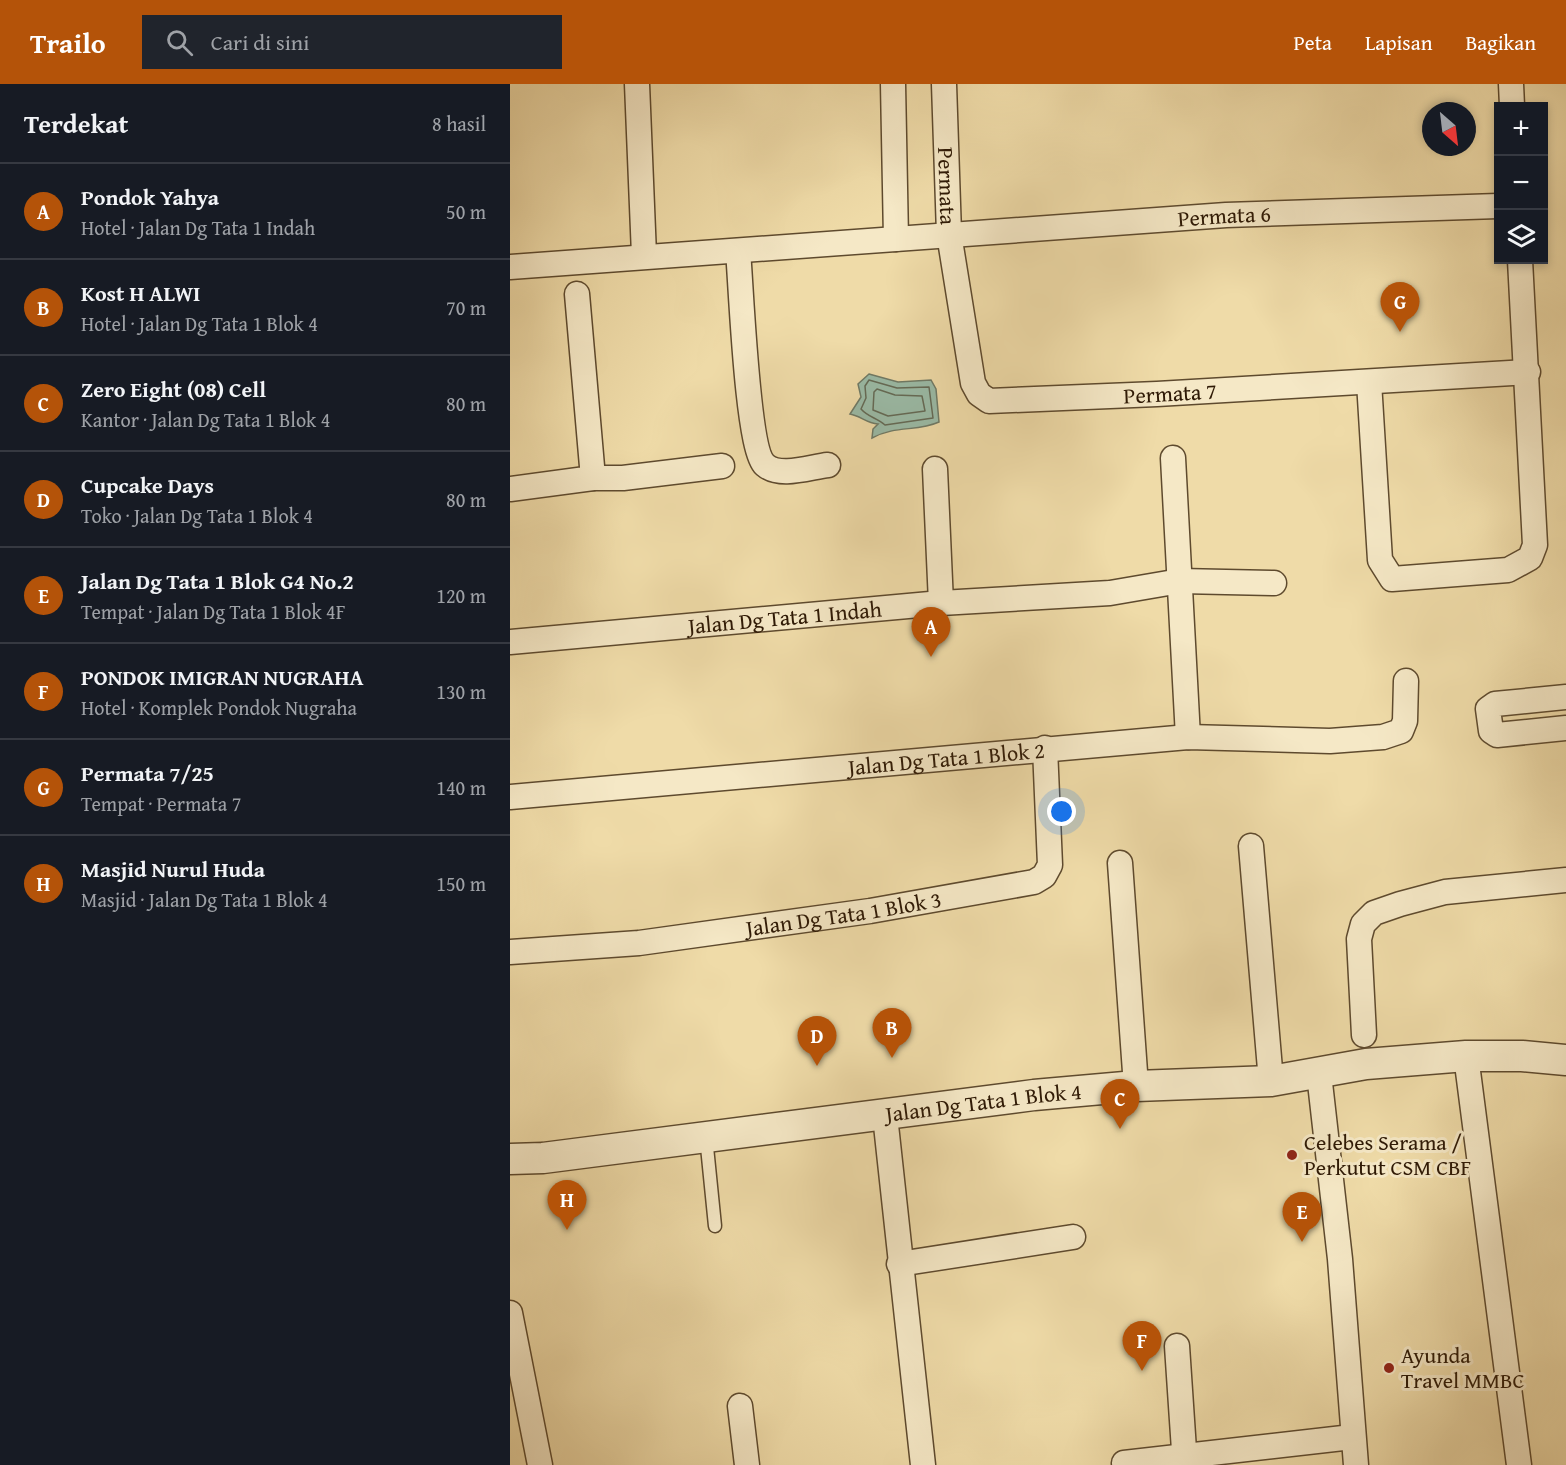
<!DOCTYPE html>
<html lang="id">
<head>
<meta charset="utf-8">
<style>
  :root { --surface:#171b24; --page:#20242c; --text:#f1f3f6; --muted:#9ea1a6; --line:#363941; --accent:#b45309 }
  body { margin:0; font-family:"Gentium Book Plus",serif; background:var(--page); color:var(--text) }
  .controls { position:absolute; right:18px; top:18px; display:grid; overflow:hidden; border-radius:0px; box-shadow:0 3px 9px #0003 }
  .controls button { width:54px; height:54px; display:grid; place-items:center; padding:0; border:0; border-bottom:2px solid var(--line); background:var(--surface); color:var(--text); font:30px sans-serif }
  .compass { position:absolute; left:912px; top:18px; width:54px; height:54px; border-radius:50%; background:var(--surface); box-shadow:0 3px 9px #0003; rotate:152deg }
  .you { position:absolute; left:552px; top:728px; width:21px; height:21px; margin:-15px; border:4px solid #fff; border-radius:50%; background:#1a73e8; box-shadow:0 0 0 9px #1a73e833 }
  .badge { display:grid; place-items:center; width:39px; height:39px; border-radius:50%; background:var(--accent); color:#fff; font-size:20px; font-weight:700 }
  .pin { position:absolute; translate:-50% -50px; filter:drop-shadow(0 2px 3px #0008) }
  .pin::after { content:''; position:absolute; top:32px; width:21px; height:18px; background:inherit; clip-path:polygon(0 0,100% 0,50% 100%) }
  .list { margin:0; padding:0; list-style:none }
  h2 { display:flex; justify-content:space-between; align-items:center; height:78px; margin:0; padding:0 24px; font-size:26px }
  h2 small { font-size:20px; font-weight:400; color:var(--muted) }
  .list li { display:grid; grid-template-columns:39px 1fr auto; gap:18px; align-items:center; box-sizing:border-box; height:96px; padding:0 24px; border-top:2px solid var(--line) }
  .list b { display:block; font-size:22px; white-space:nowrap }
  .list p { margin:0; font-size:20px; white-space:nowrap; color:var(--muted) }
  .list em { font-size:20px; font-style:normal; color:var(--muted) }
  .icon { flex:none; width:33px; height:33px; fill:none; stroke:currentColor; stroke-width:2; stroke-linecap:round; stroke-linejoin:round }
  .map { position:relative; flex:none; width:1056px; height:1381px; overflow:hidden }
  header { display:flex; align-items:center; gap:36px; box-sizing:border-box; height:84px; padding:0 30px; background:var(--accent); color:#fff }
  header strong { font-size:28px }
  nav { display:flex; gap:33px; margin-inline-start:auto; font-size:21px }
  .search { width:420px; height:54px; background:var(--page); display:flex; align-items:center; gap:15px; box-sizing:border-box; padding:0 21px; border-radius:0px; color:var(--muted); font-size:22px }
  main { display:flex }
  aside { flex:1; background:var(--surface) }
  .map>svg:first-child { display:block }
  .water { fill:#9abba7; stroke:#6f7a66; stroke-width:1.5 }
  .lines { fill:none; stroke-linecap:round; stroke-linejoin:round }
  .shore { stroke:#646a56; stroke-width:1.5 }
  .service-casing { stroke:#5e4a2e; stroke-width:15 }
  .minor-casing { stroke:#5e4a2e; stroke-width:27 }
  .tertiary-casing { stroke:#5e4a2e; stroke-width:33 }
  .service { stroke:#f5e8c6; stroke-width:12 }
  .minor { stroke:#f5e8c6; stroke-width:24 }
  .tertiary { stroke:#f5e8c6; stroke-width:30 }
  .poi-dot { fill:#8f2418; stroke:#f5e8c6; stroke-width:2 }
  .labels { text-anchor:middle; dominant-baseline:central; stroke-width:6; stroke-linejoin:round; paint-order:stroke }
  .street-label { font-size:22px; fill:#2e1905; stroke:#f5e8c6 }
  .poi-label { font-size:22px; fill:#2e1905; stroke:#f5e8c6; text-anchor:start }
</style>
</head>
<body>
<header>
<strong>Trailo</strong>
<div class="search"><svg class="icon" aria-label="search" viewBox="0 0 24 24"><circle cx="10" cy="10" r="6"/><path d="M15 15l6 6"/></svg>Cari di sini</div>
<nav><a>Peta</a><a>Lapisan</a><a>Bagikan</a></nav>
</header>
<main>
<aside>
<h2>Terdekat<small>8 hasil</small></h2>
<ul class="list">
<li><span class="badge">A</span><div><b>Pondok Yahya</b><p>Hotel · Jalan Dg Tata 1 Indah</p></div><em>50 m</em></li>
<li><span class="badge">B</span><div><b>Kost H ALWI</b><p>Hotel · Jalan Dg Tata 1 Blok 4</p></div><em>70 m</em></li>
<li><span class="badge">C</span><div><b>Zero Eight (08) Cell</b><p>Kantor · Jalan Dg Tata 1 Blok 4</p></div><em>80 m</em></li>
<li><span class="badge">D</span><div><b>Cupcake Days</b><p>Toko · Jalan Dg Tata 1 Blok 4</p></div><em>80 m</em></li>
<li><span class="badge">E</span><div><b>Jalan Dg Tata 1 Blok G4 No.2</b><p>Tempat · Jalan Dg Tata 1 Blok 4F</p></div><em>120 m</em></li>
<li><span class="badge">F</span><div><b>PONDOK IMIGRAN NUGRAHA</b><p>Hotel · Komplek Pondok Nugraha</p></div><em>130 m</em></li>
<li><span class="badge">G</span><div><b>Permata 7/25</b><p>Tempat · Permata 7</p></div><em>140 m</em></li>
<li><span class="badge">H</span><div><b>Masjid Nurul Huda</b><p>Masjid · Jalan Dg Tata 1 Blok 4</p></div><em>150 m</em></li>
</ul>
</aside>
<div class="map">
<svg width="1056" height="1381" viewBox="0 0 1056 1381">
  <rect width="100%" height="100%" fill="#efdba8"/>
  <filter id="stains"><feTurbulence type="fractalNoise" baseFrequency=".00333" numOctaves="4"/><feColorMatrix values="0 0 0 0 .2 0 0 0 0 .09 0 0 0 0 .02 0 0 0 .5 -.17"/></filter>
  <radialGradient id="worn" r=".72"><stop offset=".6" stop-color="#630" stop-opacity="0"/><stop offset="1" stop-color="#630" stop-opacity=".3"/></radialGradient>
  <!-- water -->
  <path class="water" d="M359 290 388 298 421 296 426 305 429 338C407 348 386 341 362 354L363 345 368 340C356 339 351 332 340 330L351 313 348 300Z"/>
  <g class="lines">
    <!-- shore -->
    <g class="shore">
      <path d="M359 296 387 304 419 303 423 334 375 341C367 334 358 333 351 325L356 314 355 302Z"/>
      <polygon points="367,305 385,311 412,312 415,327 378,332 363,326 364,308"/>
    </g>
    <!-- service casing -->
    <g class="service-casing">
      <polyline id="service" points="196,1053 205,1142"/>
    </g>
    <!-- minor casing -->
    <g class="minor-casing">
      <g id="minor">
        <polyline points="127,0 134,171"/>
        <polyline points="383,0 386,155"/>
        <path id="s1" d="M434 0 439 150 463 299 469 310 479 317 647 310 1018 288"/>
        <polyline points="1001,0 1002,22"/>
        <path d="M228 167C231 200 237 365 255 381 270 394 300 383 318 381"/>
        <path id="s2" d="M0 183 716 131 988 122"/>
        <polyline points="859,298 870,476 882,495 998,486 1020,474 1025,461 1010,176"/>
        <polyline points="663,374 678,653"/>
        <polyline points="425,385 431,519"/>
        <polyline points="83,394 113,394 212,382"/>
        <polyline points="0,405 83,394 67,210"/>
        <path id="s3" d="M0 558 431 519 600 509 670 497 764 499"/>
        <polyline points="1056,613 985,620 978,625 981,647 987,651 1056,644"/>
        <path id="s4" d="M0 713 678 653 820 657 873 653 891 647 895 637 896 597"/>
        <polyline points="741,762 761,997"/>
        <polyline points="610,779 626,1002"/>
        <path id="s5" d="M0 868 129 859 360 827 524 798 534 792 540 781 535 664"/>
        <polyline points="854,951 849,855 853,840 864,829 890,820 935,808 1056,796"/>
        <polyline points="956,972 1009,1381"/>
        <polyline points="809,990 830,1175 846,1381"/>
        <polyline points="375,1032 413,1381"/>
        <polyline points="389,1180 563,1153"/>
        <polyline points="0,1229 30,1381"/>
        <polyline points="667,1262 675,1381"/>
        <polyline points="230,1322 237,1381"/>
        <polyline points="614,1379 842,1353"/>
      </g>
    </g>
    <!-- tertiary casing -->
    <g class="tertiary-casing">
      <g id="tertiary">
        <path id="s6" d="M0 1075 33 1074 524 1011 626 1002 761 997 856 980 956 972H1012L1056 976"/>
      </g>
    </g>
    <!-- service -->
    <use href="#service" class="service"/>
    <!-- minor -->
    <use href="#minor" class="minor"/>
    <!-- tertiary -->
    <use href="#tertiary" class="tertiary"/>
  </g>
  <!-- markers -->
  <g class="poi-dot">
    <circle cx="782" cy="1071" r="6"/>
    <circle cx="879" cy="1284" r="6"/>
  </g>
  <g class="labels">
    <!-- street labels -->
    <g class="street-label">
      <text stroke="none"><textPath href="#s1" startOffset="102">Permata</textPath></text>
      <text stroke="none"><textPath href="#s2" startOffset="716">Permata 6</textPath></text>
      <text stroke="none"><textPath href="#s1" startOffset="507">Permata 7</textPath></text>
      <text stroke="none"><textPath href="#s3" startOffset="276">Jalan Dg Tata 1 Indah</textPath></text>
      <text stroke="none"><textPath href="#s4" startOffset="438">Jalan Dg Tata 1 Blok 2</textPath></text>
      <text stroke="none"><textPath href="#s5" startOffset="336">Jalan Dg Tata 1 Blok 3</textPath></text>
      <text stroke="none"><textPath href="#s6" startOffset="477">Jalan Dg Tata 1 Blok 4</textPath></text>
    </g>
    <!-- poi labels -->
    <g class="poi-label">
      <text x="794" y="1058">Celebes Serama /<tspan x="794" dy="25">Perkutut CSM CBF</tspan></text>
      <text x="891" y="1271">Ayunda<tspan x="891" dy="25">Travel MMBC</tspan></text>
    </g>
  </g>
  <rect width="100%" height="100%" filter="url(#stains)"/>
  <rect width="100%" height="100%" fill="url(#worn)"/>
</svg>
<div class="controls">
<button>+</button>
<button>−</button>
<button><svg class="icon" aria-label="layers" viewBox="0 0 24 24"><path d="M12 4l9 5-9 5-9-5zM3 14l9 5 9-5"/></svg></button>
</div>
<svg class="compass" viewBox="-18 -18 36 36"><path d="M0-13l5 13h-10z" fill="#e53935"/><path d="M0 13l5-13h-10z" fill="#9ea1a6"/></svg>
<div class="you"></div>
<div class="pin badge" style="left:421px;top:573px">A</div>
<div class="pin badge" style="left:382px;top:974px">B</div>
<div class="pin badge" style="left:610px;top:1045px">C</div>
<div class="pin badge" style="left:307px;top:982px">D</div>
<div class="pin badge" style="left:792px;top:1158px">E</div>
<div class="pin badge" style="left:632px;top:1287px">F</div>
<div class="pin badge" style="left:890px;top:248px">G</div>
<div class="pin badge" style="left:57px;top:1146px">H</div>
</div>
</main>
</body>
</html>
